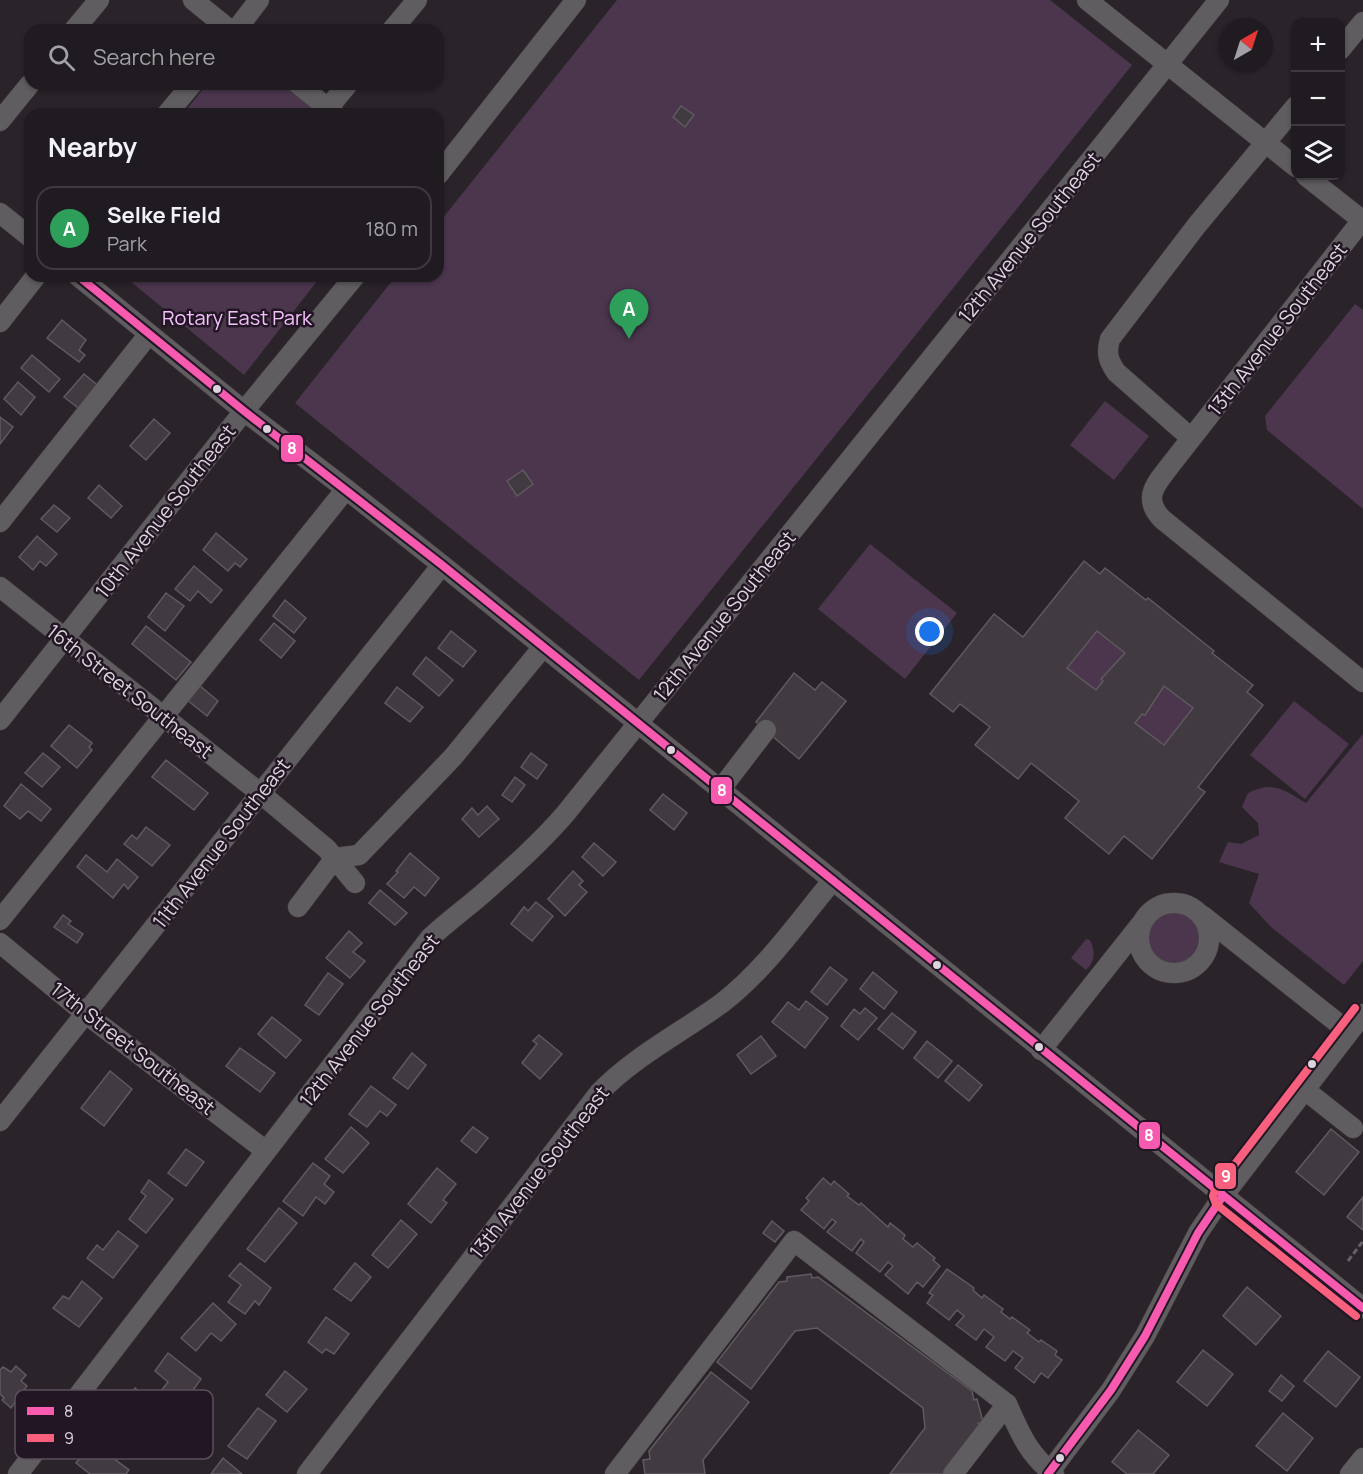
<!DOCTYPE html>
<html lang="en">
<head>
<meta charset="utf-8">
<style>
  :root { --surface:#201b20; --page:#282429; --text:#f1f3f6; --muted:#a2a1a5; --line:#3d393e; --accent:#9e969e }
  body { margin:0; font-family:Manrope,sans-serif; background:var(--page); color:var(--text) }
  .controls { position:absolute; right:18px; top:18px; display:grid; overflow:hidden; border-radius:12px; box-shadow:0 2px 4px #0004 }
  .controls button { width:54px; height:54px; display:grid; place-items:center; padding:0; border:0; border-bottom:2px solid var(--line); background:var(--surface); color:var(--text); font:30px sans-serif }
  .compass { position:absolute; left:1219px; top:18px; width:54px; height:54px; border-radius:50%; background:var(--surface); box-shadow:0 2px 4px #0004; rotate:39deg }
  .you { position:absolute; left:930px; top:632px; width:21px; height:21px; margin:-15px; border:4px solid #fff; border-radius:50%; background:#1a73e8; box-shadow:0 0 0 9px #1a73e833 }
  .badge { display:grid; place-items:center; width:39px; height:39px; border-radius:50%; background:var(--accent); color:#fff; font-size:20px; font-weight:700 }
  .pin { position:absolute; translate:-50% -50px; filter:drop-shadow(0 2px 3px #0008) }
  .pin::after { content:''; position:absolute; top:32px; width:21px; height:18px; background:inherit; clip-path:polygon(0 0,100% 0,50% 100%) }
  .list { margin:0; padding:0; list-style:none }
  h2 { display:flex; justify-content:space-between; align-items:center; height:78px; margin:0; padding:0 24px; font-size:26px }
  h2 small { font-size:20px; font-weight:400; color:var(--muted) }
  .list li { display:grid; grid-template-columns:39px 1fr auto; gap:18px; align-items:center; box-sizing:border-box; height:84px; margin:0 12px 12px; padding:0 12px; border:2px solid var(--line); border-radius:18px }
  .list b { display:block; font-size:22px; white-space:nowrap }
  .list p { margin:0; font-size:20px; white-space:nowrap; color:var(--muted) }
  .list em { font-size:20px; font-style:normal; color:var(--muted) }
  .icon { flex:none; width:33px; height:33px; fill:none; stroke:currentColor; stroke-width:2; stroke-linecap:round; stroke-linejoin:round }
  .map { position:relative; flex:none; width:1363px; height:1474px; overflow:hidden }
  .search { position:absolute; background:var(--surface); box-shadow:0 2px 4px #0004; left:24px; top:24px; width:420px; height:66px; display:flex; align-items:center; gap:15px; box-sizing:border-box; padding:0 21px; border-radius:18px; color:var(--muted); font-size:22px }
  .panel { position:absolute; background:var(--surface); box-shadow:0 2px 4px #0004; left:24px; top:108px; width:420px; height:174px; border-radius:18px }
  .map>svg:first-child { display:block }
  .green { fill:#4b364e }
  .building { fill:#413b41; stroke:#5f5a5f; stroke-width:1.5; fill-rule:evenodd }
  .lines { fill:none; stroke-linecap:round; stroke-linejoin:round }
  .minor-casing { stroke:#464146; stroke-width:21 }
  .path { stroke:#646065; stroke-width:3; stroke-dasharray:6 3; stroke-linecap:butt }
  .minor { stroke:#605d60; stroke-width:20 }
  .bus-1-casing { stroke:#221624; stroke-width:12 }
  .bus-2-casing { stroke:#221624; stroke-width:12 }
  .bus-1 { stroke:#f75aaf; stroke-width:8 }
  .bus-2 { stroke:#f8607d; stroke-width:8 }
  .bus-dot { fill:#dcd4dd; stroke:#221624; stroke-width:2 }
  .labels { text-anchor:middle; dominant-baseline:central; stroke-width:5; stroke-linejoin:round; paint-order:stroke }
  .street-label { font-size:20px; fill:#dcd4dd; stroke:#221624 }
  .park-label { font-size:20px; fill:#f4c1fc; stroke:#221624 }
  .key { fill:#221624; stroke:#5a4f5c; stroke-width:1.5 }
  .key-label { font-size:16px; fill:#dcd4dd }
  .line-badge { stroke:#221624; stroke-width:2 }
  .badge-label { font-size:16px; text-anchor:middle; font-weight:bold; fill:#fff }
</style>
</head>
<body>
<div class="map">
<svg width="1363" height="1474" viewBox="0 0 1363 1474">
  <rect width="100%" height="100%" fill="#2a242a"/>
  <!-- green -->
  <g class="green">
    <polygon points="617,0 1050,0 1132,65 639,680 295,403 396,276 438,276 438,224"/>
    <polygon points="207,84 287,84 324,114 183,114"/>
    <polygon points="124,276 321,276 244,375"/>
    <polygon points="1355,304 1363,310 1363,509 1267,430 1265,416"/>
    <polygon points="1105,401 1149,436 1114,480 1070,445"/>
    <polygon points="870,544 957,613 905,679 818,609"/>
    <polygon points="1097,631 1125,653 1102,679 1103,681 1096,690 1067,668"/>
    <polygon points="1164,686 1193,708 1164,745 1135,723 1142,714 1145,715"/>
    <polygon points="1294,701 1349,744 1305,799 1250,755"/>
    <path d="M1363 734V961L1344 985 1271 927 1249 903 1259 874 1219 862 1228 842 1241 844 1259 835 1258 823 1242 807 1248 793C1274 780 1284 790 1306 803Z"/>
    <circle cx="1174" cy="939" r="27"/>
    <path d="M1086 939 1090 940C1095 951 1096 961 1086 970L1071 958Z"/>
  </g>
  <!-- building -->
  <g class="building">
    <polygon points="681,106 694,115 685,127 673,117"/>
    <polygon points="62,320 86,340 79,350 85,355 79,362 47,338"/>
    <polygon points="32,355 60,379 49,392 21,368"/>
    <polygon points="84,374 101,388 82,411 64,397"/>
    <polygon points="18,382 35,397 21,415 4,399"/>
    <polygon points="0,417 13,427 0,444"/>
    <polygon points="154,419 170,433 146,460 130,446"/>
    <polygon points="523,470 533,484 517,496 507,481"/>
    <polygon points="99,485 122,506 111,518 88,498"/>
    <polygon points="54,505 70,518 57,532 41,519"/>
    <polygon points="216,533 247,559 240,567 235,563 228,571 203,550"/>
    <polygon points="37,536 57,554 46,566 40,561 33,570 19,557"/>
    <path d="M1084 561 1100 574 1105 568 1146 600 1148 598 1214 651 1212 653 1253 685 1247 692 1263 705 1198 787 1205 792 1152 859 1124 836 1109 854 1065 818 1079 801 1031 763 1018 779 975 745 990 727 960 704 953 712 930 694 994 614 1023 637ZM1097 631 1125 653 1101 679 1103 681 1096 690 1067 668ZM1164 686 1193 708 1164 745 1135 723 1142 714 1145 715Z"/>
    <polygon points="194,566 222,590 211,603 198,591 190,601 175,589"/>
    <polygon points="166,593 184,606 165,631 148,617"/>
    <polygon points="285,600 306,618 294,633 273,616"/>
    <polygon points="274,623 295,641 281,658 260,640"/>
    <polygon points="146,626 191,662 176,680 132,644"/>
    <polygon points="451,631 476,651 463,667 438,648"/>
    <polygon points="426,657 453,680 439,696 413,674"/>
    <polygon points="794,673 815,690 822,682 846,701 799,759 756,722"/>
    <polygon points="199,685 218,701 207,716 187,700"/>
    <polygon points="397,687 423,707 410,722 385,703"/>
    <polygon points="69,725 92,743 89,747 92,750 77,768 51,746"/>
    <polygon points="43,753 60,767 42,787 25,773"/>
    <polygon points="531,753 547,765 537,779 521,767"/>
    <polygon points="166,760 208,793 194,810 152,777"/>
    <polygon points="515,777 525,785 512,802 502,795"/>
    <polygon points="21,784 51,809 41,821 28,811 20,819 4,806"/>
    <polygon points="663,794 687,813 674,830 650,810"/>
    <polygon points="487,806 499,819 479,837 462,819 472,808 478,815"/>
    <polygon points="146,827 170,845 152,866 124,844 132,835 137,839"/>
    <polygon points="594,843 616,862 603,876 582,857"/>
    <polygon points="410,853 439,878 425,896 414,887 404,898 387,884 398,872 396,871"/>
    <polygon points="86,855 107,872 117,859 138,877 128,889 124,884 113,898 77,867"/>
    <polygon points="573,871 583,881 579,885 587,892 565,916 548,899"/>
    <polygon points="380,890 407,913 395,925 369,903"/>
    <polygon points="536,902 553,916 532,941 511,924 524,907 528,911"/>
    <polygon points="63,915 71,921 68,924 83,934 77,943 54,927"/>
    <polygon points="349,931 362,943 353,952 365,961 350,978 326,958"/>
    <polygon points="830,967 847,980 827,1005 811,992"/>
    <polygon points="873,972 897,992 884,1009 860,989"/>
    <polygon points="328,973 343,984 319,1015 305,1005"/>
    <polygon points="806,1001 828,1018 805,1048 772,1022 788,1002 799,1010"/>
    <polygon points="865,1008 877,1018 858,1040 841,1026 854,1009 860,1014"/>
    <polygon points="892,1013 916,1032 903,1049 878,1029"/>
    <polygon points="272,1017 301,1040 286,1058 258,1034"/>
    <polygon points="539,1035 562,1054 540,1079 522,1063 537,1044 533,1041"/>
    <polygon points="761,1036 776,1056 751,1074 737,1055"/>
    <polygon points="927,1041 952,1061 938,1078 914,1058"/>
    <polygon points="240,1048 275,1073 260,1092 226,1066"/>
    <polygon points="412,1053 426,1065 408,1089 393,1078"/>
    <polygon points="958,1065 982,1085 969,1101 945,1081"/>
    <polygon points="110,1071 132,1089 104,1126 81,1108"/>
    <polygon points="371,1086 396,1105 387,1116 380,1111 367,1127 349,1114"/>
    <polygon points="351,1127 369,1143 343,1173 325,1159"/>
    <polygon points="473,1127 488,1138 476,1153 461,1141"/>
    <polygon points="1331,1129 1359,1152 1324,1195 1296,1172"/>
    <polygon points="186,1149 204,1162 186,1186 168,1173"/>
    <polygon points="313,1163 330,1176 324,1184 334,1192 325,1204 316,1197 303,1216 283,1201"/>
    <polygon points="437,1168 456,1184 443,1200 447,1203 431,1223 408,1204"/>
    <polygon points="823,1178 831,1185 834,1181 849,1194 847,1196 859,1205 861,1203 888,1227 890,1223 905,1235 903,1239 913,1247 917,1243 935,1258 933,1260 940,1266 923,1287 917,1282 908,1294 885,1275 893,1266 888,1262 880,1272 856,1253 864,1242 861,1239 852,1251 827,1232 836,1222 832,1219 824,1229 801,1210 809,1201 806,1198"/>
    <polygon points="149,1180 173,1199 146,1233 129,1219 146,1196 141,1192"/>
    <polygon points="1363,1197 1363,1230 1347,1217"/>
    <polygon points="279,1208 297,1223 265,1262 247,1249"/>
    <polygon points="401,1220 417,1234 388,1268 372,1255"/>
    <polygon points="772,1221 784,1231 775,1242 763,1233"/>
    <polygon points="118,1231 138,1246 113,1278 87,1258 97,1245 103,1250"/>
    <polygon points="240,1263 271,1288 259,1305 255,1301 245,1314 228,1302 241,1285 229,1276"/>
    <polygon points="355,1263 371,1277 351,1301 334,1289"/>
    <polygon points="947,1269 974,1288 973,1290 982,1298 984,1295 1003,1309 1001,1312 1010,1319 1012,1317 1030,1330 1027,1333 1039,1342 1041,1340 1057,1351 1055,1355 1062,1360 1048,1378 1041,1373 1034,1383 1015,1368 1023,1358 1013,1351 1005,1361 986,1347 994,1337 984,1329 976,1340 956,1325 964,1316 957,1310 949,1320 927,1303 933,1295 929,1293"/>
    <polygon points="811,1274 812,1278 818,1277 972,1391 974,1400 977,1399 983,1422 978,1423 980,1431 946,1474 890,1474 925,1428 923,1408 817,1328 795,1331 751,1389 717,1362 779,1282 787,1281 787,1277"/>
    <polygon points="82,1281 102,1298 79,1327 53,1308 63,1296 69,1299"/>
    <polygon points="1247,1287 1281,1316 1256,1345 1223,1316"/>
    <polygon points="213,1303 236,1324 221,1341 211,1333 196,1351 181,1338"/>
    <polygon points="326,1317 349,1334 334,1354 326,1349 322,1353 308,1342"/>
    <polygon points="1203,1350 1233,1374 1207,1406 1177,1382"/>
    <polygon points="1328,1351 1360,1377 1336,1407 1304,1381"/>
    <polygon points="168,1353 201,1379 181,1407 161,1391 168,1382 155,1371"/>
    <polygon points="16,1366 26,1375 21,1381 27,1386 11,1408 2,1400 4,1398 0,1394 0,1370 3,1367 11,1372"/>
    <polygon points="285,1371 307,1389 287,1412 266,1395"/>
    <polygon points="711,1372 749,1402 703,1460 705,1474 645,1474 643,1460 650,1459 649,1451"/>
    <polygon points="1281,1375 1294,1386 1282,1401 1269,1391"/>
    <polygon points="135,1388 155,1403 147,1413 151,1417 148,1422 140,1416 124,1439 106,1426"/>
    <polygon points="258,1408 276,1421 247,1459 228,1446"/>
    <polygon points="1283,1413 1313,1438 1287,1471 1256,1446"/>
    <polygon points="1138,1430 1169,1455 1153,1474 1127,1474 1112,1462"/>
    <polygon points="93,1443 129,1470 126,1474 90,1474 76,1463"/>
    <polygon points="223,1458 242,1474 211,1474"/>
  </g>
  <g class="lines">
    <!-- minor casing -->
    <g class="minor-casing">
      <g id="minor">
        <polyline points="193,0 230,30"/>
        <polyline points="1087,0 1296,167"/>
        <polyline points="74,30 99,0"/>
        <polyline points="236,30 259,0"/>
        <polyline points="392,30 417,0"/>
        <polyline points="1340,50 1363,22"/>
        <polyline points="298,84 335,114"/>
        <polyline points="328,108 348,84"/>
        <polyline points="167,114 192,84"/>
        <polyline points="0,121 30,84"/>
        <polyline points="438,175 576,0"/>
        <polyline points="1306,176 1363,221"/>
        <polyline points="0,213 30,237"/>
        <path d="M1363 219 1172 463C1157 483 1141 497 1162 519L1363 682"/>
        <polyline points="78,276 244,411 346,489 442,565 1363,1308"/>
        <polyline points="0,322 36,276"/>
        <path d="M1191 438 1116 372C1108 360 1106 353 1110 339L1197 225 1296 106"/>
        <polyline points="0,522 149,334"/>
        <polyline points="0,587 260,793 327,849 355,883"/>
        <polyline points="0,720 244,411 355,276"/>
        <polyline points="720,790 766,730"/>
        <circle cx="1174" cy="938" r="35"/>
        <polyline points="298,907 335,858 359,855 453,757 543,647"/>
        <polyline points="1203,916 1349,1032"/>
        <polyline points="0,920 346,489"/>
        <polyline points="0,943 86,1014 266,1151"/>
        <polyline points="1041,1050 1141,924"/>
        <polyline points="1305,1090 1353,1128"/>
        <polyline points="0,1121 442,565"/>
        <path d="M18 1474 430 938C448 921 468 907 487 890 514 866 542 841 566 813L1219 0"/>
        <path d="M307 1474 599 1093C632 1058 682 1032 722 1003 765 970 798 922 833 880"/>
        <path d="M615 1474 794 1241 1007 1404C1020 1433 1028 1454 1054 1474"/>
        <polyline points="953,1474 1007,1404"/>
        <polyline points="1048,1474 1111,1390 1145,1336 1198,1233 1223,1196 1363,1014"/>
        <polyline points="1350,1474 1363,1458"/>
      </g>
    </g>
    <!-- path -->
    <polyline class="path" points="1348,1261 1363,1241"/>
    <!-- minor -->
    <use href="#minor" class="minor"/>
    <!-- bus-1 casing -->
    <g class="bus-1-casing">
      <g id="bus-1">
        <polyline points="78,276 244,411 442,565 1363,1308"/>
        <polyline points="1048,1474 1111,1390 1145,1336 1198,1233 1223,1196"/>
      </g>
    </g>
    <!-- bus-2 casing -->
    <g class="bus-2-casing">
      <polyline id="bus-2" points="1355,1008 1215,1190 1213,1196 1216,1204 1356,1316"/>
    </g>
    <!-- bus-1 -->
    <use href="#bus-1" class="bus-1"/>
    <!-- bus-2 -->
    <use href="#bus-2" class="bus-2"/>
  </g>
  <!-- markers -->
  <g class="bus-dot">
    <circle cx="217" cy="389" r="5"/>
    <circle cx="267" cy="429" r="5"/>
    <circle cx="671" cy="750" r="5"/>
    <circle cx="937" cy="965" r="5"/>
    <circle cx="1039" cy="1047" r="5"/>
    <circle cx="1312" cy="1064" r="5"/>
    <circle cx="1060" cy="1458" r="5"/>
  </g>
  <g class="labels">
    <!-- street labels -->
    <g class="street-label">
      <text transform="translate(1029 237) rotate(-51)">12th Avenue Southeast</text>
      <text transform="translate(1277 329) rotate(-52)">13th Avenue Southeast</text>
      <text transform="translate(165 511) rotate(-52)">10th Avenue Southeast</text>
      <text transform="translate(724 616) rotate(-51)">12th Avenue Southeast</text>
      <text transform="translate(130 691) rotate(38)">16th Street Southeast</text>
      <text transform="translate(221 843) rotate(-52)">11th Avenue Southeast</text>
      <text transform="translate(369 1020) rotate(-52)">12th Avenue Southeast</text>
      <text transform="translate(133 1048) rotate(38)">17th Street Southeast</text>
      <text transform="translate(539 1172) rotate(-52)">13th Avenue Southeast</text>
    </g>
    <!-- park labels -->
    <g class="park-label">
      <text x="237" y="317">Rotary East Park</text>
    </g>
  </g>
  <!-- legend -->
  <rect x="15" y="1390" width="198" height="69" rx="9" class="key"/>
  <rect x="27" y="1407" width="27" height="8" fill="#f75aaf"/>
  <rect x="27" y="1434" width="27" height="8" fill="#f8607d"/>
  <g class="key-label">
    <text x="64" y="1417">8</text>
    <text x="64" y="1444">9</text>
  </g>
  <g class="line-badge">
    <rect x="280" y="434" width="24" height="29" rx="6" fill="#f75aaf"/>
    <rect x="710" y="776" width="23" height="29" rx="6" fill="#f75aaf"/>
    <rect x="1138" y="1121" width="23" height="29" rx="6" fill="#f75aaf"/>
    <rect x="1214" y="1162" width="23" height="28" rx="6" fill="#f8607d"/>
  </g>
  <g class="badge-label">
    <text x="292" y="454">8</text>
    <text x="722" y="796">8</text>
    <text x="1149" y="1141">8</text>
    <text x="1226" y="1182">9</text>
  </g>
</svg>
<div class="controls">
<button>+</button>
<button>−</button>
<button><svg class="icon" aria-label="layers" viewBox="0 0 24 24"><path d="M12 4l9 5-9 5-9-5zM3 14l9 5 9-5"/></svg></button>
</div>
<svg class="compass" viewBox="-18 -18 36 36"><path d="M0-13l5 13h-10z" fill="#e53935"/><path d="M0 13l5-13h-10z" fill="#a2a1a5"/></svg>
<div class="you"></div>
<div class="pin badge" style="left:629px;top:339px;background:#2e9e5b">A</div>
<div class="search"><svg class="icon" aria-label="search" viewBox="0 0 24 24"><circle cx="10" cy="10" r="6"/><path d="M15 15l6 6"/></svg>Search here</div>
<section class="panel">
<h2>Nearby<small></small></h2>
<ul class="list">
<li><span class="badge" style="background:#2e9e5b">A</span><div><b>Selke Field</b><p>Park</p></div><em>180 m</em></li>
</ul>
</section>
</div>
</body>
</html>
